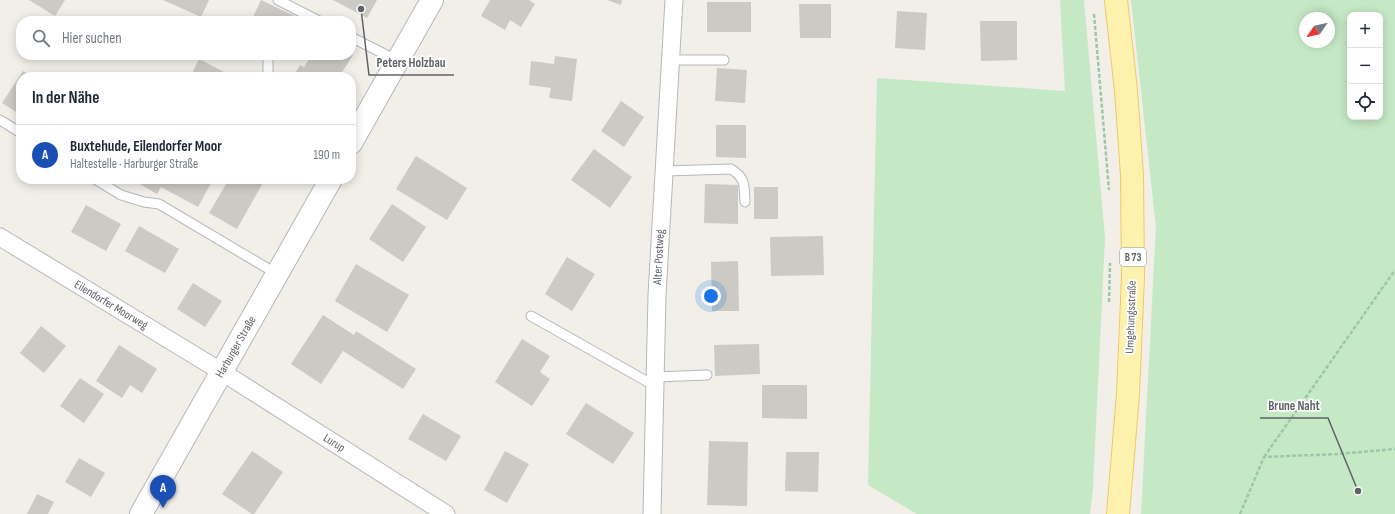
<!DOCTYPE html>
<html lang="de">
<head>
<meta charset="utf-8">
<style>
  :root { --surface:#fff; --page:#f6f6f7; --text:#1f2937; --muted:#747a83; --line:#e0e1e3; --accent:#111827 }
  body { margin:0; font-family:"Sofia Sans Condensed",sans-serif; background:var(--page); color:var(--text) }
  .controls { position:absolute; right:12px; top:12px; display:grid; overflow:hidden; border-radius:8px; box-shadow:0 2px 10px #0003 }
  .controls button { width:36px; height:36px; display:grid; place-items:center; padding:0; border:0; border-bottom:1px solid var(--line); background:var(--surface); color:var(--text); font:20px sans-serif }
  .compass { position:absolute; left:1299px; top:12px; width:36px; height:36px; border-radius:50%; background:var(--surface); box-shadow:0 2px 10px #0003; rotate:236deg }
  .you { position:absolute; left:711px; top:296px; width:14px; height:14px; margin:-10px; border:3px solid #fff; border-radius:50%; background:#1a73e8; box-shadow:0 0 0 6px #1a73e833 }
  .badge { display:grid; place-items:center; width:26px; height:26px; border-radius:50%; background:var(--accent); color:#fff; font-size:13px; font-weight:700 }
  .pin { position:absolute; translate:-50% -33px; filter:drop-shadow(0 1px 2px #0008) }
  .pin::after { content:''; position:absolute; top:21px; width:14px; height:12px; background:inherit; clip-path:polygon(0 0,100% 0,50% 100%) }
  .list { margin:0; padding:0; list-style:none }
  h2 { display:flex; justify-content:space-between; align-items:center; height:52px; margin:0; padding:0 16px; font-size:17px }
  h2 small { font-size:13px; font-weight:400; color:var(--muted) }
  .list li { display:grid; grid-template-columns:26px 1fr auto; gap:12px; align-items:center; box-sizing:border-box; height:60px; padding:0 16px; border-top:1px solid var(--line) }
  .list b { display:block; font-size:15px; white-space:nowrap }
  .list p { margin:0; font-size:13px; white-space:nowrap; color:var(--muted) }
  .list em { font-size:13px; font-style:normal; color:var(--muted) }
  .icon { flex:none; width:22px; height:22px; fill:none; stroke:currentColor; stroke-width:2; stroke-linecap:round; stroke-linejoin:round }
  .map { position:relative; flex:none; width:1395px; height:514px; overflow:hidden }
  .search { position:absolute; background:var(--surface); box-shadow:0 2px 10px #0003; left:16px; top:16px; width:340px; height:44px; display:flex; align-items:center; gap:10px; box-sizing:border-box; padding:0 14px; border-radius:16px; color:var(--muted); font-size:15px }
  .panel { position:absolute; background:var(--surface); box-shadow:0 2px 10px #0003; left:16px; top:72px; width:340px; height:112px; border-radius:16px }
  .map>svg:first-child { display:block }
  .green { fill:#c5e8c5; fill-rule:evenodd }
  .building { fill:#cccac5 }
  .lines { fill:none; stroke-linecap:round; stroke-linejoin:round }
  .service-casing { stroke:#b5b8bc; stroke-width:11 }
  .minor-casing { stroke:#b5b8bc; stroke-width:19 }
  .tertiary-casing { stroke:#b5b8bc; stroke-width:24 }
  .primary-casing { stroke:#f2c960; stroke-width:24 }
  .path { stroke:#9cc7a9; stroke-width:2.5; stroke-dasharray:4 2; stroke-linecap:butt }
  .service { stroke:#fff; stroke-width:9 }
  .minor { stroke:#fff; stroke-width:17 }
  .tertiary { stroke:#fff; stroke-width:22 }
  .primary { stroke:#fff2af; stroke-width:22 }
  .labels { text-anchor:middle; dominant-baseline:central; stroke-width:3.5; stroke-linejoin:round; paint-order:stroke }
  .shield { fill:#fff; stroke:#8f9295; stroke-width:1 }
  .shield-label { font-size:11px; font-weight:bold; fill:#5f6368 }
  .street-label { font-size:12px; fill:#5f6368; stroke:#fff }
  .leader { fill:none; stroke:#5f6368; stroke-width:1.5 }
  .callout-dot { fill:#5f6368; stroke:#fff; stroke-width:1.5 }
  .callout-label { font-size:13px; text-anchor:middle; font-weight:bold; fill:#5f6368; stroke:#fff; stroke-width:3.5; stroke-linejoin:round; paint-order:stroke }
</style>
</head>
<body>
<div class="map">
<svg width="1395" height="514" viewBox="0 0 1395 514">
  <rect width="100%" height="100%" fill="#f1efe8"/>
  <!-- green -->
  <g class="green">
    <polygon points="1060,0 1084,0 1105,238 1093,487 1090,514 917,514 868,485 877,78 1065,91"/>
    <path d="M1131 0H1395V514H1141L1156 227ZM1350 15H1380V117H1350ZM1305 18H1329V42H1305Z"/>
  </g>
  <!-- building -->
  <g class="building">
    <polygon points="29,0 65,0 55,16"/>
    <polygon points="163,0 209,0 201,17"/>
    <polygon points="261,0 305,21 251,21"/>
    <polygon points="333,0 377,0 367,18"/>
    <polygon points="490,0 529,0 535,4 521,27 510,20 505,30 481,16"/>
    <polygon points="607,0 622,0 621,5"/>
    <rect x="707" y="2" width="44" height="30"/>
    <polygon points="799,4 831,4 831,38 800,38"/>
    <polygon points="897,11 927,13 925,50 895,48"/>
    <polygon points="980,21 1017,21 1017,60 981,61"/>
    <polygon points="351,54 353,55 339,77 293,77 300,65 304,67 312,55 351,55"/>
    <polygon points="555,56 577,59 572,101 549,98 551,88 529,85 531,61 554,64"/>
    <polygon points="199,59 226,73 224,77 190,77"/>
    <polygon points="717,68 747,70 745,103 715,101"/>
    <polygon points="23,71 32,77 21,77 21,115 2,103"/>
    <polygon points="621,101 644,117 624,147 601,131"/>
    <polygon points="716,125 746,125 746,158 716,157"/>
    <polygon points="594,149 632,177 610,208 571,180"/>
    <polygon points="416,156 467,188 447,220 396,189"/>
    <polygon points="140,179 205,179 211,183 198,207 161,187 157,194 138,183"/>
    <polygon points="229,179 265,179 237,229 209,213"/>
    <polygon points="705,184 738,185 738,224 704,223"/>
    <rect x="754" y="187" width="24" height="32"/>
    <polygon points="392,204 426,227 403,262 369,239"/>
    <polygon points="86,205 121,224 106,251 71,232"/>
    <polygon points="139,226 179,249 165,273 125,251"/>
    <polygon points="823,236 824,275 771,276 770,237"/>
    <polygon points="567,257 595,274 572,311 545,294"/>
    <polygon points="738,261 739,311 712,311 711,262"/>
    <polygon points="356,264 409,295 387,332 335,301"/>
    <polygon points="193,283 222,301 205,327 177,309"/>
    <polygon points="323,315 354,335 356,331 416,369 403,389 343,351 321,384 291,364"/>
    <polygon points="41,326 66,346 44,373 20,353"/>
    <polygon points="522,339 550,356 540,372 550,379 532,406 495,382"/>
    <polygon points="759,344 760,374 715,376 714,345"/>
    <polygon points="119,345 157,369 142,393 130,385 122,398 96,381"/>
    <polygon points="80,378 104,394 84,423 60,406"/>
    <polygon points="762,385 807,385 807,419 762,418"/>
    <polygon points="586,403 634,433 613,464 566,434"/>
    <polygon points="423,414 461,436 446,461 408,439"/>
    <polygon points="709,441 748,442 747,506 707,505"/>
    <polygon points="252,451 283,472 254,514 252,514 222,494"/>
    <polygon points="505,451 529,464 507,503 484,490"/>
    <polygon points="786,452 819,452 818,492 785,491"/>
    <polygon points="79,458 105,473 91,497 65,482"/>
    <polygon points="37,494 54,502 48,514 27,514"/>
  </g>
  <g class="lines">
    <!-- service casing -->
    <g class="service-casing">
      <g id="service">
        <polyline points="278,0 319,21"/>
        <polyline points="351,37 398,61"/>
        <polyline points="672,60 724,60"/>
        <polyline points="268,77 268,55"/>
        <polyline points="0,120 21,133"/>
        <path d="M665 171 731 169C746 178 744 186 745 202"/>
        <polyline points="95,179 121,195 144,202 159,204 277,274"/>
        <polyline points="531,316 655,386"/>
        <polyline points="655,377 707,375"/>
      </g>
    </g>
    <!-- minor casing -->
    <g class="minor-casing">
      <g id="minor">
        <polyline points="0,237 222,372 446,514"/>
        <polyline points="652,514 657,295 674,0"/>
      </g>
    </g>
    <!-- tertiary casing -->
    <g class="tertiary-casing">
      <g id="tertiary">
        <polyline points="351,143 432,0"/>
        <polyline points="141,514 331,179"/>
      </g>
    </g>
    <!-- primary casing -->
    <g class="primary-casing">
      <polyline id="primary" points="1116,0 1126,90 1132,175 1133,277 1128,394 1118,514"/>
    </g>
    <!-- path -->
    <g class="path">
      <polyline points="1094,14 1109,190"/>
      <polyline points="1109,302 1110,263"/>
      <polyline points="1264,457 1395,270"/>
      <polyline points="1240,514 1264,457 1338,454 1395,449"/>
    </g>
    <!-- service -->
    <use href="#service" class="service"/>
    <!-- minor -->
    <use href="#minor" class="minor"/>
    <!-- tertiary -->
    <use href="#tertiary" class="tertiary"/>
    <!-- primary -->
    <use href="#primary" class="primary"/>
  </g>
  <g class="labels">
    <!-- shield labels -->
    <rect class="shield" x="1120" y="248" width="26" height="18" rx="3"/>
    <g class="shield-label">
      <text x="1133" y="257">B 73</text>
    </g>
    <!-- street labels -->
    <g class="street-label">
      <text transform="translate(659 257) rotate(-87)">Alter Postweg</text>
      <text transform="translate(111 305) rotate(31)">Eilendorfer Moorweg</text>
      <text transform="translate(1131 317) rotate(-88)">Umgehungsstraße</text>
      <text transform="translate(236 347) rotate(-60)">Harburger Straße</text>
      <text transform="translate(334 443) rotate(32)">Lurup</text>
    </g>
  </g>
  <!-- callouts -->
  <path class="leader" d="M361 9L369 75H454M1358 491L1328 418H1260"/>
  <g class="callout-dot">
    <circle cx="361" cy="9" r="4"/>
    <circle cx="1358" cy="491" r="4"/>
  </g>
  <g class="callout-label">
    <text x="411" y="67">Peters Holzbau</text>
    <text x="1294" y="410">Brune Naht</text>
  </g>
</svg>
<div class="controls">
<button>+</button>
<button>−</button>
<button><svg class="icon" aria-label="locate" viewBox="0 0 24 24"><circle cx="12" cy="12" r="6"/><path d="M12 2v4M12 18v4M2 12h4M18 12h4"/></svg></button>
</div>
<svg class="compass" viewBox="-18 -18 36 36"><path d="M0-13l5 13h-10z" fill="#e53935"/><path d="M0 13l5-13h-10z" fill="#747a83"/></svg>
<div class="you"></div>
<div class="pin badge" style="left:163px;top:508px;background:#1a4fb4">A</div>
<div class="search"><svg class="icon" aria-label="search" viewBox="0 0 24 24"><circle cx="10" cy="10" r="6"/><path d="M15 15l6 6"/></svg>Hier suchen</div>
<section class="panel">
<h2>In der Nähe<small></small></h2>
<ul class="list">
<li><span class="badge" style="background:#1a4fb4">A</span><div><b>Buxtehude, Eilendorfer Moor</b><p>Haltestelle · Harburger Straße</p></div><em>190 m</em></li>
</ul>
</section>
</div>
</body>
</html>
